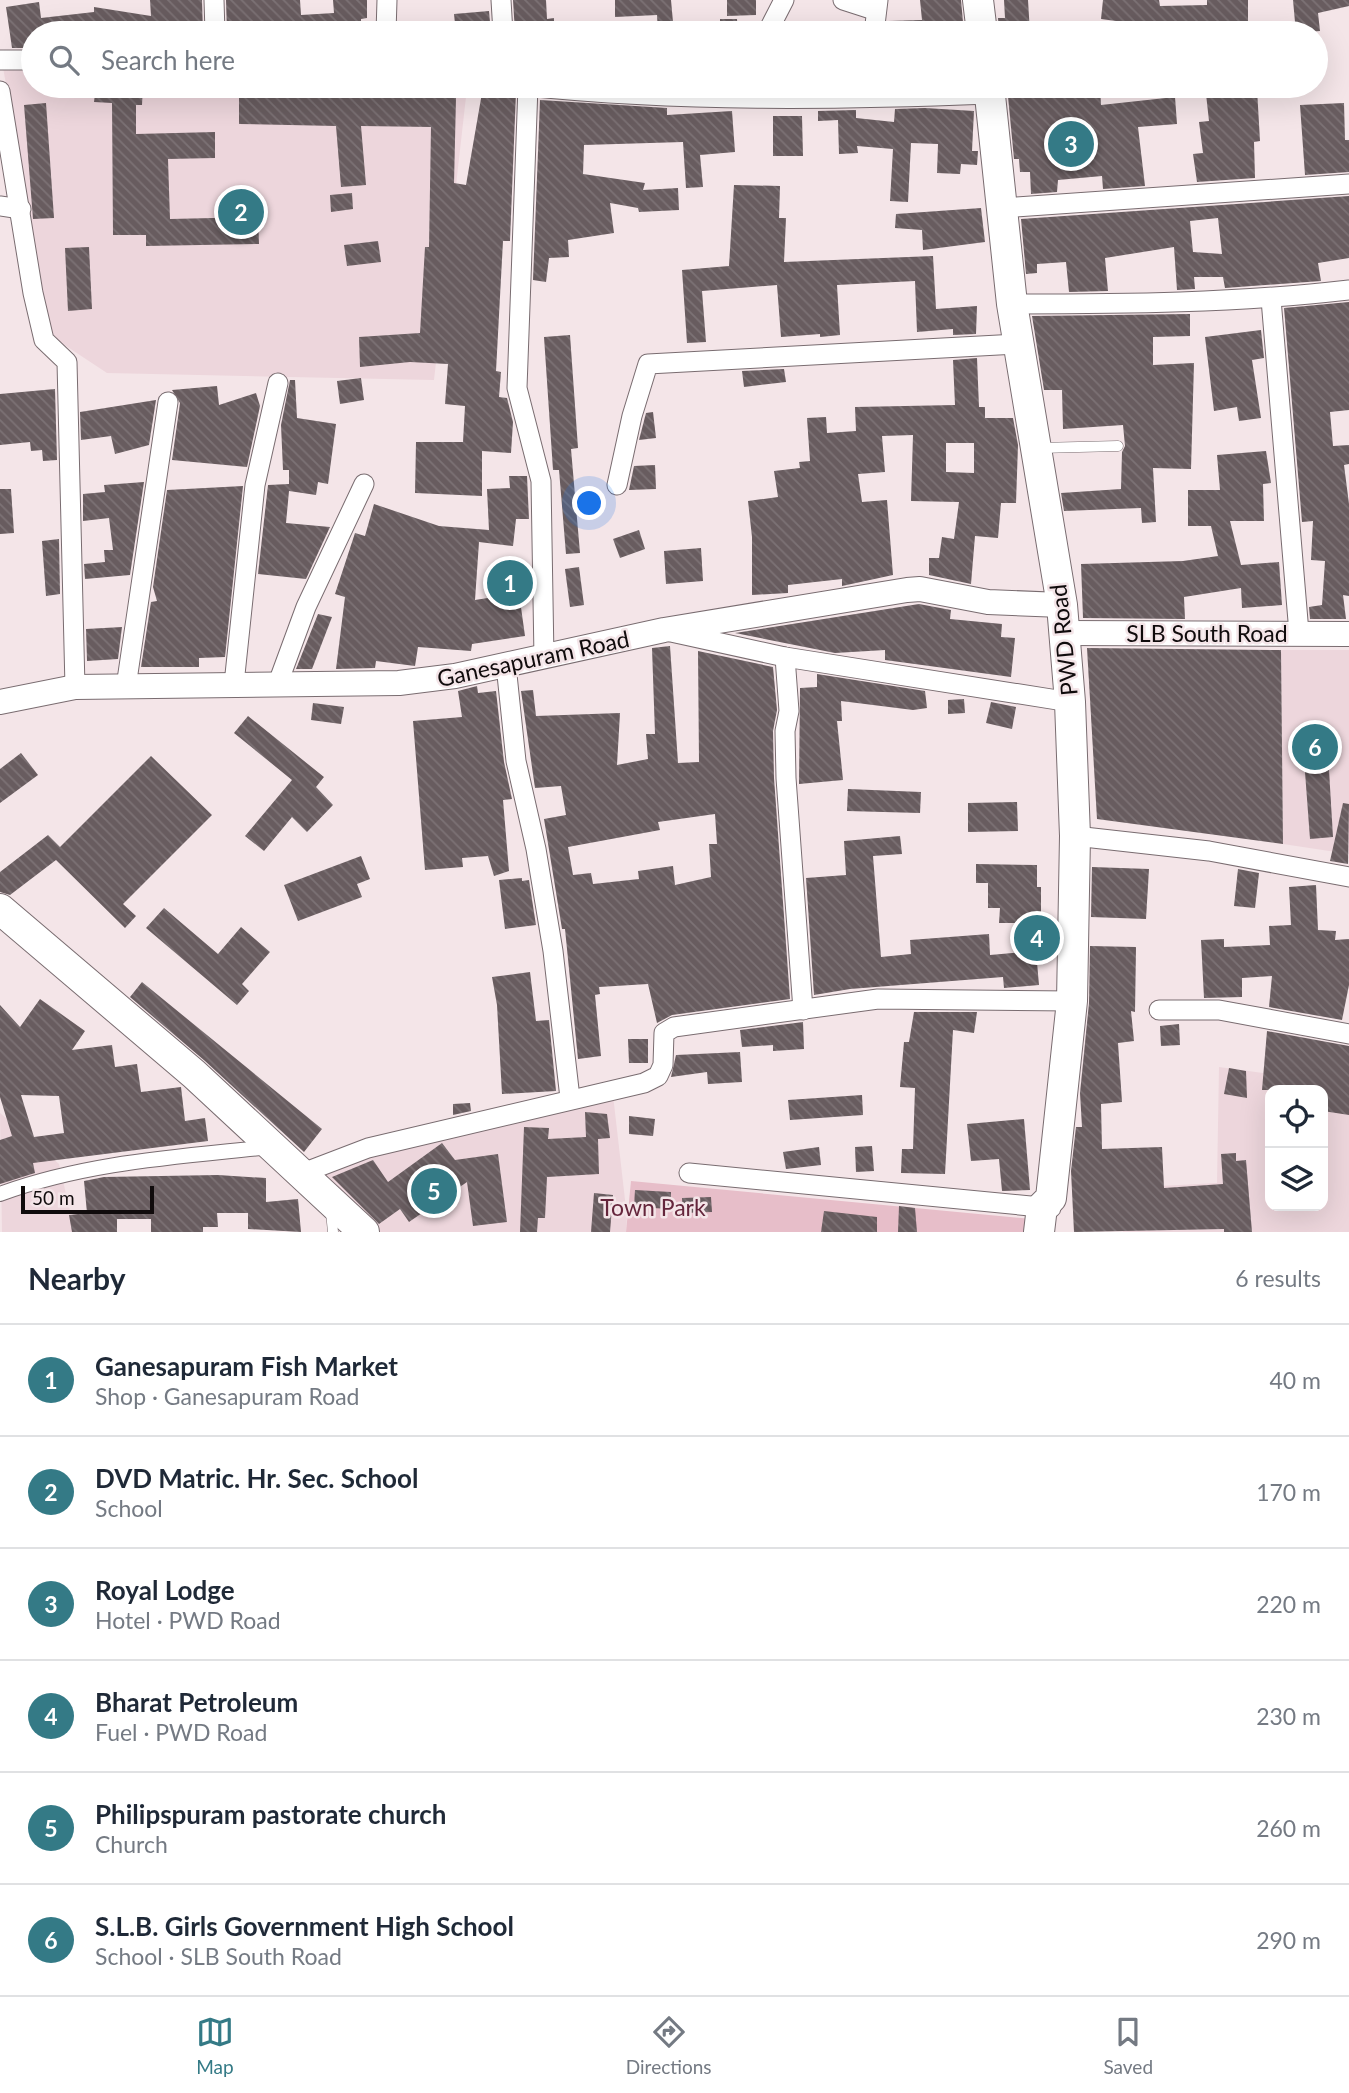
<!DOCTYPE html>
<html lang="en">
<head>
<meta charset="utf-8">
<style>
  :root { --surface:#fff; --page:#f2f2f3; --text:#1f2937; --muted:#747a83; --line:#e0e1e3; --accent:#347a86 }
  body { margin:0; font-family:Lato,sans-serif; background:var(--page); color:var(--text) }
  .controls { position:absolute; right:21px; bottom:21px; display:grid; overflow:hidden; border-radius:14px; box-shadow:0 7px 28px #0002 }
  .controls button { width:63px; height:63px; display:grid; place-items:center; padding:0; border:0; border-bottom:2px solid var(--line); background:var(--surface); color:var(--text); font:35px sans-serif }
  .scale { position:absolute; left:21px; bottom:18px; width:133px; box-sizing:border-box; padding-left:7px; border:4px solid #100b0c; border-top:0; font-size:19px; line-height:24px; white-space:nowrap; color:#100b0c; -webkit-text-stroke:5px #f4e5e8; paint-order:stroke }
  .you { position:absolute; left:590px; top:504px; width:24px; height:24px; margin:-18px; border:5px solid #fff; border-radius:50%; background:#1a73e8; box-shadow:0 0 0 10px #1a73e833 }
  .badge { display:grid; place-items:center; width:46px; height:46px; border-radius:50%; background:var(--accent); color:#fff; font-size:23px; font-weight:700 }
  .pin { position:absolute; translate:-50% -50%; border:4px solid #fff; box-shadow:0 2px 7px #0006 }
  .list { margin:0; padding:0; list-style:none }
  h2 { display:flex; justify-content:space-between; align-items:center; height:91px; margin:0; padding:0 28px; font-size:30px }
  h2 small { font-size:23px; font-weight:400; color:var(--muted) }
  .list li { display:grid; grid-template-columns:46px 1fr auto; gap:21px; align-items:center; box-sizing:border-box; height:112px; padding:0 28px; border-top:2px solid var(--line) }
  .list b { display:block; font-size:26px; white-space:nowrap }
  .list p { margin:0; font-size:23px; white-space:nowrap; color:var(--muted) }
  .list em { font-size:23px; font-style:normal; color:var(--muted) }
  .icon { flex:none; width:38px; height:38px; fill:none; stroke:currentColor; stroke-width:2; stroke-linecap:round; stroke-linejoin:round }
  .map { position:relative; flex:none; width:1349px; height:1232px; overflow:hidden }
  .search { position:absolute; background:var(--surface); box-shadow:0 7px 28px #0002; left:21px; right:21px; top:21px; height:77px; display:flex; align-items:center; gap:18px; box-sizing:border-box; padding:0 24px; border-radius:38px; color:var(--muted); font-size:26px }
  .sheet { height:763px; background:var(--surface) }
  nav { display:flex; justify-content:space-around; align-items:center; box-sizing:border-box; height:98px; border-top:2px solid var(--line); background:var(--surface); font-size:19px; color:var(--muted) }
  nav a { display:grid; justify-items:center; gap:4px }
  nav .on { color:var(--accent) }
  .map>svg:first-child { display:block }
  .built { fill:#edd6dc; fill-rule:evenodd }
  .green { fill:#e7bec9 }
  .building { fill:url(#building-back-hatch); fill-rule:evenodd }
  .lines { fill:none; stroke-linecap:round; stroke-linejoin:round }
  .service-casing { stroke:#796c70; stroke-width:11 }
  .pedestrian-casing { stroke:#796c70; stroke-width:16 }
  .minor-casing { stroke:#796c70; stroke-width:21 }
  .tertiary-casing { stroke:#796c70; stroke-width:26 }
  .primary-casing { stroke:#796c70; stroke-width:32 }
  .service { stroke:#fff; stroke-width:10 }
  .pedestrian { stroke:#fff; stroke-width:14 }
  .minor { stroke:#fff; stroke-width:19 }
  .tertiary { stroke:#fff; stroke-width:24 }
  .primary { stroke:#fff; stroke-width:30 }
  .labels { text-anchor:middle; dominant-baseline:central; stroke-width:5; stroke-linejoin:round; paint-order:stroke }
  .street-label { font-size:23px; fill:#100b0c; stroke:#f4e5e8 }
  .park-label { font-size:23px; fill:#65263c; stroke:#f4e5e8 }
</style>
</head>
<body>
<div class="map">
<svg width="1349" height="1232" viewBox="0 0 1349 1232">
  <defs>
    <pattern id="building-back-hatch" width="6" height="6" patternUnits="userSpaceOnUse" patternTransform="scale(1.75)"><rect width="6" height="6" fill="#685c5f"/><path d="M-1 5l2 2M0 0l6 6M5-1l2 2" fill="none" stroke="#7c7275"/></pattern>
  </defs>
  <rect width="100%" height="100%" fill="#f4e5e8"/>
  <!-- built -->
  <g class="built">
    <polygon points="2,62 33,64 33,86 467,88 434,380 107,373 51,336"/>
    <polygon points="1281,650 1349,650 1349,854 1283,844"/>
    <path d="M1219 1067 1349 1085V1232H1123L1122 1188 1217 1183ZM1270 1090H1323V1206H1270Z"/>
    <polygon points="613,1095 627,1217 626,1232 369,1232 322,1177 368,1150"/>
    <polygon points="0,1113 59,1164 75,1232 2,1232"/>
  </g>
  <!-- green -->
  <polygon class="green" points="631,1181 1032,1219 1031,1232 626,1232"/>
  <!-- building -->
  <g class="building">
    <polygon points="150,0 202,0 203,33 33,33 33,38 30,38 31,48 12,48 6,7 39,2 41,18 94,12 94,7 151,16"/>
    <polygon points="226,0 300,0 301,15 334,13 333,0 367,0 367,18 361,19 361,33 227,33"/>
    <polygon points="513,0 546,0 547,19 554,18 554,33 515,33"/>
    <polygon points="615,0 671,0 674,33 658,33 657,15 615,17"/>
    <polygon points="727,0 756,0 756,15 727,16"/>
    <polygon points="920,0 961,0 964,33 886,33 888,21 922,20"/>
    <polygon points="1004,0 1028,0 1030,33 999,33 998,18 1005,18"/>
    <polygon points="1103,0 1159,0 1160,6 1207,5 1207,0 1248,0 1248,31 1132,33 1131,23 1101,19"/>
    <polygon points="1293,0 1349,0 1349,6 1318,13 1320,31 1296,33"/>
    <polygon points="489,11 491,33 456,33 454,14"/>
    <polygon points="720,19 737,19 738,33 720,33"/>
    <polygon points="96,86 143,86 142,105 136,105 136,134 215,132 215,158 168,159 170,219 258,217 259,244 146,246 146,235 113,235 112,103 94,102"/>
    <polygon points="1007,86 1100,86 1101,105 1175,97 1177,124 1138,127 1145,186 1103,189 1102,176 1058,180 1057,192 1031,194 1030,172 1020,172 1019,159 1014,159"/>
    <polygon points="483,87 516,92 510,241 503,241 496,371 501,372 499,397 507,398 513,422 511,453 482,451 482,496 415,493 416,442 463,442 465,406 445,404 448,364 410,362 360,367 359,337 420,333 425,247 429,247 431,127 361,126 366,185 341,187 336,126 239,124 239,98 456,98 454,183 466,185"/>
    <polygon points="1257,89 1260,141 1254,142 1255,178 1197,182 1193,154 1203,153 1199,122 1209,121 1206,94"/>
    <polygon points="540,100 667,108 667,115 732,111 735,152 700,155 703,187 686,188 683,142 584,145 583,174 645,183 643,190 678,188 679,210 639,212 638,208 610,203 614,233 568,240 569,257 549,258 546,282 533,280"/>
    <polygon points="46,103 54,218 33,219 24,105"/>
    <polygon points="1344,103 1345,140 1349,140 1349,172 1305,175 1300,105"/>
    <polygon points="925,108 974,111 972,151 978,151 977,165 961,164 960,174 937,173 938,144 911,143 908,202 890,201 893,149 857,146 858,153 839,154 838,120 818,121 818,111 856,110 856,118 894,122 895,109"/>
    <polygon points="773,116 802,116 803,156 773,156"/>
    <polygon points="734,185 780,186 779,218 786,218 784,262 933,256 936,309 977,306 976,334 953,335 953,329 917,332 915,281 837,285 840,335 820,337 820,334 781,337 777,285 702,291 706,342 687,343 682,270 729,266"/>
    <polygon points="352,193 353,209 331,212 330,195"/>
    <path d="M1349 196V258L1318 263 1321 281 1225 288 1223 277H1194L1195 289 1177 290 1174 247 1105 258 1108 291 1069 292 1066 262 1037 264V273L1026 274 1021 219ZM1218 218 1222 254 1193 252 1190 221Z"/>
    <polygon points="981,208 985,242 923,250 922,230 895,228 896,214"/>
    <polygon points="378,241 381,262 347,266 344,245"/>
    <polygon points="89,247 92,309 68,311 65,248"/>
    <polygon points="1349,302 1349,410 1330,412 1333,446 1349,445 1349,464 1344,465 1349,504 1349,596 1343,595 1346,619 1310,619 1309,607 1322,605 1325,561 1311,560 1313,521 1302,522 1284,308"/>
    <polygon points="1190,314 1190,336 1153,337 1153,365 1194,363 1191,469 1153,468 1156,522 1142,523 1141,508 1064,511 1061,493 1121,489 1122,452 1125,446 1123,425 1063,429 1062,390 1044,390 1032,316"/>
    <polygon points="1261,330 1264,358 1252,360 1261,418 1239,421 1237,407 1214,411 1205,337"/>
    <polygon points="570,335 578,448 571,449 580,553 566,554 559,470 553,470 544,337"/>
    <path d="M977 358 979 407H985V418H1013L1018 445 1016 503H1001L998 538 975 536 971 584 929 575V558H939L942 537 954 539 959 502 911 501 913 435 882 436 885 472 858 474 862 502 887 500 893 575 842 586V579L788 585V593L752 595V537L748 501 778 497 774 471 800 468 799 462 810 461 807 418 826 417 827 433 856 431 855 407 955 405 953 360ZM946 443H974V473L946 472Z"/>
    <polygon points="784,369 786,382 744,387 742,371"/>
    <polygon points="361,378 364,400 340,404 337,381"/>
    <polygon points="290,380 295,380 297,418 336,424 328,484 318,482 316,495 289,491 286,523 330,527 306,579 258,574 268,485 289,484 289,470 283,470 281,425"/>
    <polygon points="217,386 219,405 256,393 260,406 247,467 172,460 180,403 172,390"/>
    <polygon points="55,389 57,460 43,461 42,450 31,451 30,442 0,445 0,394"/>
    <polygon points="156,400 149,445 115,454 111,436 81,440 80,412"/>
    <polygon points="653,412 656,438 639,440 646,413"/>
    <polygon points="1266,451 1271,483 1263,484 1264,521 1230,521 1241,565 1279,562 1282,605 1242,608 1241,588 1184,597 1185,619 1083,618 1081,564 1183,561 1218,556 1211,526 1188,526 1188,490 1220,490 1217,455"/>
    <polygon points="655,465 656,489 629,490 634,466"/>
    <polygon points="509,476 527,476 529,519 516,519 513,546 479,542 475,600 519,593 525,636 472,644 471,651 418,647 415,666 376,661 375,668 336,669 345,597 335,594 355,533 365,536 374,504 439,526 489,530 487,489 510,488"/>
    <polygon points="144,482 130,575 85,579 84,564 105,562 104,550 113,550 109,518 83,521 83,494 105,492 104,485"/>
    <polygon points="243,486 225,657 199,658 199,667 141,667 151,602 157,601 153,587 167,490"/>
    <polygon points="0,489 11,489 14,533 0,534"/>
    <polygon points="639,530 645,549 620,558 613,539"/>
    <polygon points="59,539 60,594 46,596 42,541"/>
    <polygon points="701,548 703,581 666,584 664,551"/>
    <polygon points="579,567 584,605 570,607 565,569"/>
    <polygon points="919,604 951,610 950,619 1002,624 1001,637 1015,638 1011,677 885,660 885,650 835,653 735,633"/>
    <polygon points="318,614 332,617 312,669 296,669"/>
    <polygon points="122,627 118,659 87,661 86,629"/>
    <path d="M670 646 678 763 699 762 698 651 773 667 777 710 773 731 774 778 790 999 672 1015 657 1023 648 984 599 987 600 994 595 995 601 1056 578 1059 565 929H562L544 819 566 815 561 786 535 788 521 691 533 690 536 716 620 713 617 765 648 759 646 734H655L652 648ZM715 814 717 844H709L711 877 675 885 673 866 638 871 639 879 593 884 591 873 573 875 568 847 660 830 658 822Z"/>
    <polygon points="1087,648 1281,650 1283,844 1097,819"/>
    <polygon points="817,674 925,691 927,708 913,710 841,701 842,721 837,721 843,780 799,784 800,688 817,687"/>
    <polygon points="477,686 478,693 496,691 504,762 512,799 503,800 509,871 494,876 488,856 462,858 463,867 425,870 413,721 462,717 458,691"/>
    <polygon points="964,699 965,713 948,714 948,700"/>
    <polygon points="991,702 1016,707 1012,729 986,723"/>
    <polygon points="313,703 344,707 341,724 311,720"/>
    <polygon points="248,716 324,777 316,787 333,805 307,832 292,817 264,851 245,836 292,780 234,733"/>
    <polygon points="21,753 38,775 0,803 0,769"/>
    <polygon points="151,756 212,815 123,904 136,916 125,928 56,860 10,895 0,892 0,872 48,835 60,847"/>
    <polygon points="1329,770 1333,837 1310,839 1305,772"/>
    <polygon points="848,789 921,792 920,813 847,811"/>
    <polygon points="1017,802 1018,831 968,832 968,803"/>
    <polygon points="1343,803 1349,804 1348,864 1330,861"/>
    <polygon points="900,836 902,854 873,856 881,957 911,954 910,940 989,934 990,955 1036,951 1039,985 1004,988 1003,977 850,989 814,995 806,878 846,875 844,841"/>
    <polygon points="361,856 370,879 357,884 362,897 298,921 284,885"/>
    <polygon points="976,864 1037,865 1037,887 1041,887 1041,923 999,923 1000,908 988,908 988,883 976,883"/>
    <polygon points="1092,867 1149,869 1146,919 1091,917"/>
    <polygon points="1238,869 1259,873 1255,908 1234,906"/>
    <polygon points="522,878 522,881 529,880 536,925 505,929 499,880"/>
    <polygon points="1316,885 1318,930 1336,931 1335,940 1349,939 1349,985 1342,1020 1269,1007 1272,976 1242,978 1242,997 1204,998 1201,940 1224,939 1224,947 1270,945 1269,926 1291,925 1289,887"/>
    <polygon points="164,908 218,954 241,927 270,952 242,984 249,991 237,1005 146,928"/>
    <polygon points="1090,946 1136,947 1135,1012 1131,1011 1134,1041 1118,1043 1122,1102 1101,1104 1102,1149 1162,1147 1164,1188 1223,1184 1221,1154 1236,1153 1236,1161 1246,1160 1252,1232 1224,1232 1224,1229 1074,1232 1071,1171 1076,1127 1082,1127 1080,1093 1089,1003"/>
    <polygon points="530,972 536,1021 549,1020 556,1091 502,1094 497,1005 492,977"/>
    <polygon points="142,982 322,1129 304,1152 205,1061 130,997"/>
    <path d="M40 999 85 1031 72 1050 112 1045 115 1067 137 1064 141 1092 181 1087 185 1121 205 1118 208 1141 33 1163 35 1173 0 1184V1140L12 1136 0 1097V1005L20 1027ZM21 1095 59 1096 64 1133 34 1137Z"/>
    <polygon points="914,1012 977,1012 974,1033 953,1030 945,1174 901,1173 902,1149 913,1149 915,1088 900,1087 904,1042 909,1042"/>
    <polygon points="803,1022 804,1049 773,1051 773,1045 742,1047 740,1030"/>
    <polygon points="1179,1024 1180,1045 1161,1046 1160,1026"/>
    <polygon points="1267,1031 1349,1046 1349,1115 1323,1111 1323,1090 1262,1090"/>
    <polygon points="628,1039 648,1039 648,1063 629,1063"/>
    <polygon points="740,1052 742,1082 708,1084 707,1072 671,1077 676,1055"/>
    <polygon points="1229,1068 1246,1071 1247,1098 1224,1094"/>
    <polygon points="862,1095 863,1115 790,1120 788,1100"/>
    <polygon points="470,1103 471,1111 453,1115 453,1104"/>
    <polygon points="585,1112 607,1114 610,1138 598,1139 599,1174 547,1177 545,1218 538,1218 537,1232 520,1232 524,1127 549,1128 548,1139 586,1137"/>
    <polygon points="629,1116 655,1119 653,1136 629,1134"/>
    <polygon points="1024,1119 1030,1190 1002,1191 999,1159 971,1161 967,1124"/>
    <polygon points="442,1143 455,1160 498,1154 507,1222 473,1226 467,1182 409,1222 400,1209 379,1224 332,1177 373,1160 388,1182"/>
    <polygon points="872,1146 874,1171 856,1172 855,1147"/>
    <polygon points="819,1147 821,1165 786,1169 783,1152"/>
    <polygon points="218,1175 266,1178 266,1202 298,1199 301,1232 248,1229 248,1213 217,1213 218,1227 203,1227 203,1232 151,1232 151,1219 117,1219 117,1232 72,1232 69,1215 87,1213 84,1181 104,1177"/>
    <polygon points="635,1190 671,1192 671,1209 634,1207"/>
    <polygon points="594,1193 613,1195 610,1232 591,1232"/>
    <polygon points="711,1197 712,1212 683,1213 682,1198"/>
    <polygon points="899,1206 915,1208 917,1232 898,1232"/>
    <polygon points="824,1211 877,1217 877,1232 821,1232"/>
  </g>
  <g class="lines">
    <!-- service casing -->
    <g class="service-casing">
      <g id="service">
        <polyline points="1039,448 1118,446"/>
        <polyline points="331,1212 333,1232"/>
      </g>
    </g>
    <!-- pedestrian casing -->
    <g class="pedestrian-casing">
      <path id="pedestrian" d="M0 1194C87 1162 178 1157 270 1147"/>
    </g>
    <!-- minor casing -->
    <g class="minor-casing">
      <g id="minor">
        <polyline points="214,0 215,33"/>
        <polyline points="501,0 503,33"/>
        <polyline points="843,0 874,10"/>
        <polyline points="386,33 387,0"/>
        <polyline points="767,33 784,0"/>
        <polyline points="874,33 878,0"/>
        <polyline points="0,60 33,60"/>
        <path d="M526 86C680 102 835 100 990 94"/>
        <polyline points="528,86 517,388 541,481 544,658"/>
        <polyline points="0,91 33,293 44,340 67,362 75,687"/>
        <polyline points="0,206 21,209"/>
        <polyline points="1001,208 1349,184"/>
        <polyline points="1271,299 1299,633"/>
        <path d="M1012 304C1125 304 1236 303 1349 290"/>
        <polyline points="617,485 632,416 648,364 1017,344"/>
        <polyline points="671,632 785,657 1070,702"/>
        <polyline points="785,657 789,711 785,731 786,778 803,1010"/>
        <polyline points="506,665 516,761 536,849 553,951 570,1098"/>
        <polyline points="278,683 306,607 364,484"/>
        <polyline points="234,684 255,485 278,383"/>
        <polyline points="126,687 168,402"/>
        <polyline points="1075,836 1209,851 1349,877"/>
        <polyline points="1159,1010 1219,1010 1349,1034"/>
        <polyline points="689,1173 1051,1208"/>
        <polyline points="300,1174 368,1148 644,1083 658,1076 663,1065 664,1033 674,1027 878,999 1072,1001"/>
      </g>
    </g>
    <!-- tertiary casing -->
    <g class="tertiary-casing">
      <g id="tertiary">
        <polyline points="1064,633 1349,634"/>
        <polyline points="0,702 75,687 399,683 455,676 664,630 907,590 920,589 988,602 1062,605"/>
      </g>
    </g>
    <!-- primary casing -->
    <g class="primary-casing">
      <g id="primary">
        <polyline points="978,0 982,33"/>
        <polyline points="989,86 1012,304 1062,605 1070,702 1075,836 1072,1001 1051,1198 1042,1207 1039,1232"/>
        <polyline points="0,909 194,1074 364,1232"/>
      </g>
    </g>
    <!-- service -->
    <use href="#service" class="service"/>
    <!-- pedestrian -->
    <use href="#pedestrian" class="pedestrian"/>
    <!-- minor -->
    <use href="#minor" class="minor"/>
    <!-- tertiary -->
    <use href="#tertiary" class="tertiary"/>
    <!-- primary -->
    <use href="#primary" class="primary"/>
  </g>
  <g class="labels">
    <!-- street labels -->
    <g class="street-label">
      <text x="1207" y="633">SLB South Road</text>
      <text transform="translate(1063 640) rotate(-96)">PWD Road</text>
      <text transform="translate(533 658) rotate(-12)">Ganesapuram Road</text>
    </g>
    <!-- park labels -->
    <g class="park-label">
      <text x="653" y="1207">Town Park</text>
    </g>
  </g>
</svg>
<div class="controls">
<button><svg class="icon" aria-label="locate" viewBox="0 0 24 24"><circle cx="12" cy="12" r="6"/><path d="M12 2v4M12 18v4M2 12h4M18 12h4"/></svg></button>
<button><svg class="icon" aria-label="layers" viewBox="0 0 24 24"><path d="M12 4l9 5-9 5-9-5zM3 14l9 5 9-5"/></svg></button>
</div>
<div class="scale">50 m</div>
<div class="you"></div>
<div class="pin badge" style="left:510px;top:583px">1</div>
<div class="pin badge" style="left:241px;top:212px">2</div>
<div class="pin badge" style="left:1071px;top:144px">3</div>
<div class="pin badge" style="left:1037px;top:938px">4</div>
<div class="pin badge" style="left:434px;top:1191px">5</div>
<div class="pin badge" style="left:1315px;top:747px">6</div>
<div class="search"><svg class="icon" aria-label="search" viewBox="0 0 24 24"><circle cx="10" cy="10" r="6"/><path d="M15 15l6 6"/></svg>Search here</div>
</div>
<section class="sheet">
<h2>Nearby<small>6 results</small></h2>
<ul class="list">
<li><span class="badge">1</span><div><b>Ganesapuram Fish Market</b><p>Shop · Ganesapuram Road</p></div><em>40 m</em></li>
<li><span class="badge">2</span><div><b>DVD Matric. Hr. Sec. School</b><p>School</p></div><em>170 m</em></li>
<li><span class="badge">3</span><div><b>Royal Lodge</b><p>Hotel · PWD Road</p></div><em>220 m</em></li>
<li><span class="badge">4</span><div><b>Bharat Petroleum</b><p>Fuel · PWD Road</p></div><em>230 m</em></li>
<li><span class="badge">5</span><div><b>Philipspuram pastorate church</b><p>Church</p></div><em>260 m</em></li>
<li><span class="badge">6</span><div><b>S.L.B. Girls Government High School</b><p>School · SLB South Road</p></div><em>290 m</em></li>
</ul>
</section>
<nav>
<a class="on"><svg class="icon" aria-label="map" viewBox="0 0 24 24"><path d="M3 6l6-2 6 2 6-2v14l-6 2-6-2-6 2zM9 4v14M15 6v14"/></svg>Map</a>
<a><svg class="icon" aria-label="directions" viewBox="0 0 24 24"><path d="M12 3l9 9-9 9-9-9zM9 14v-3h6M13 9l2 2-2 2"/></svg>Directions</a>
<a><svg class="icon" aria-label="saved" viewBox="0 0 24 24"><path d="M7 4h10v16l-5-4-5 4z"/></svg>Saved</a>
</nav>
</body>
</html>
